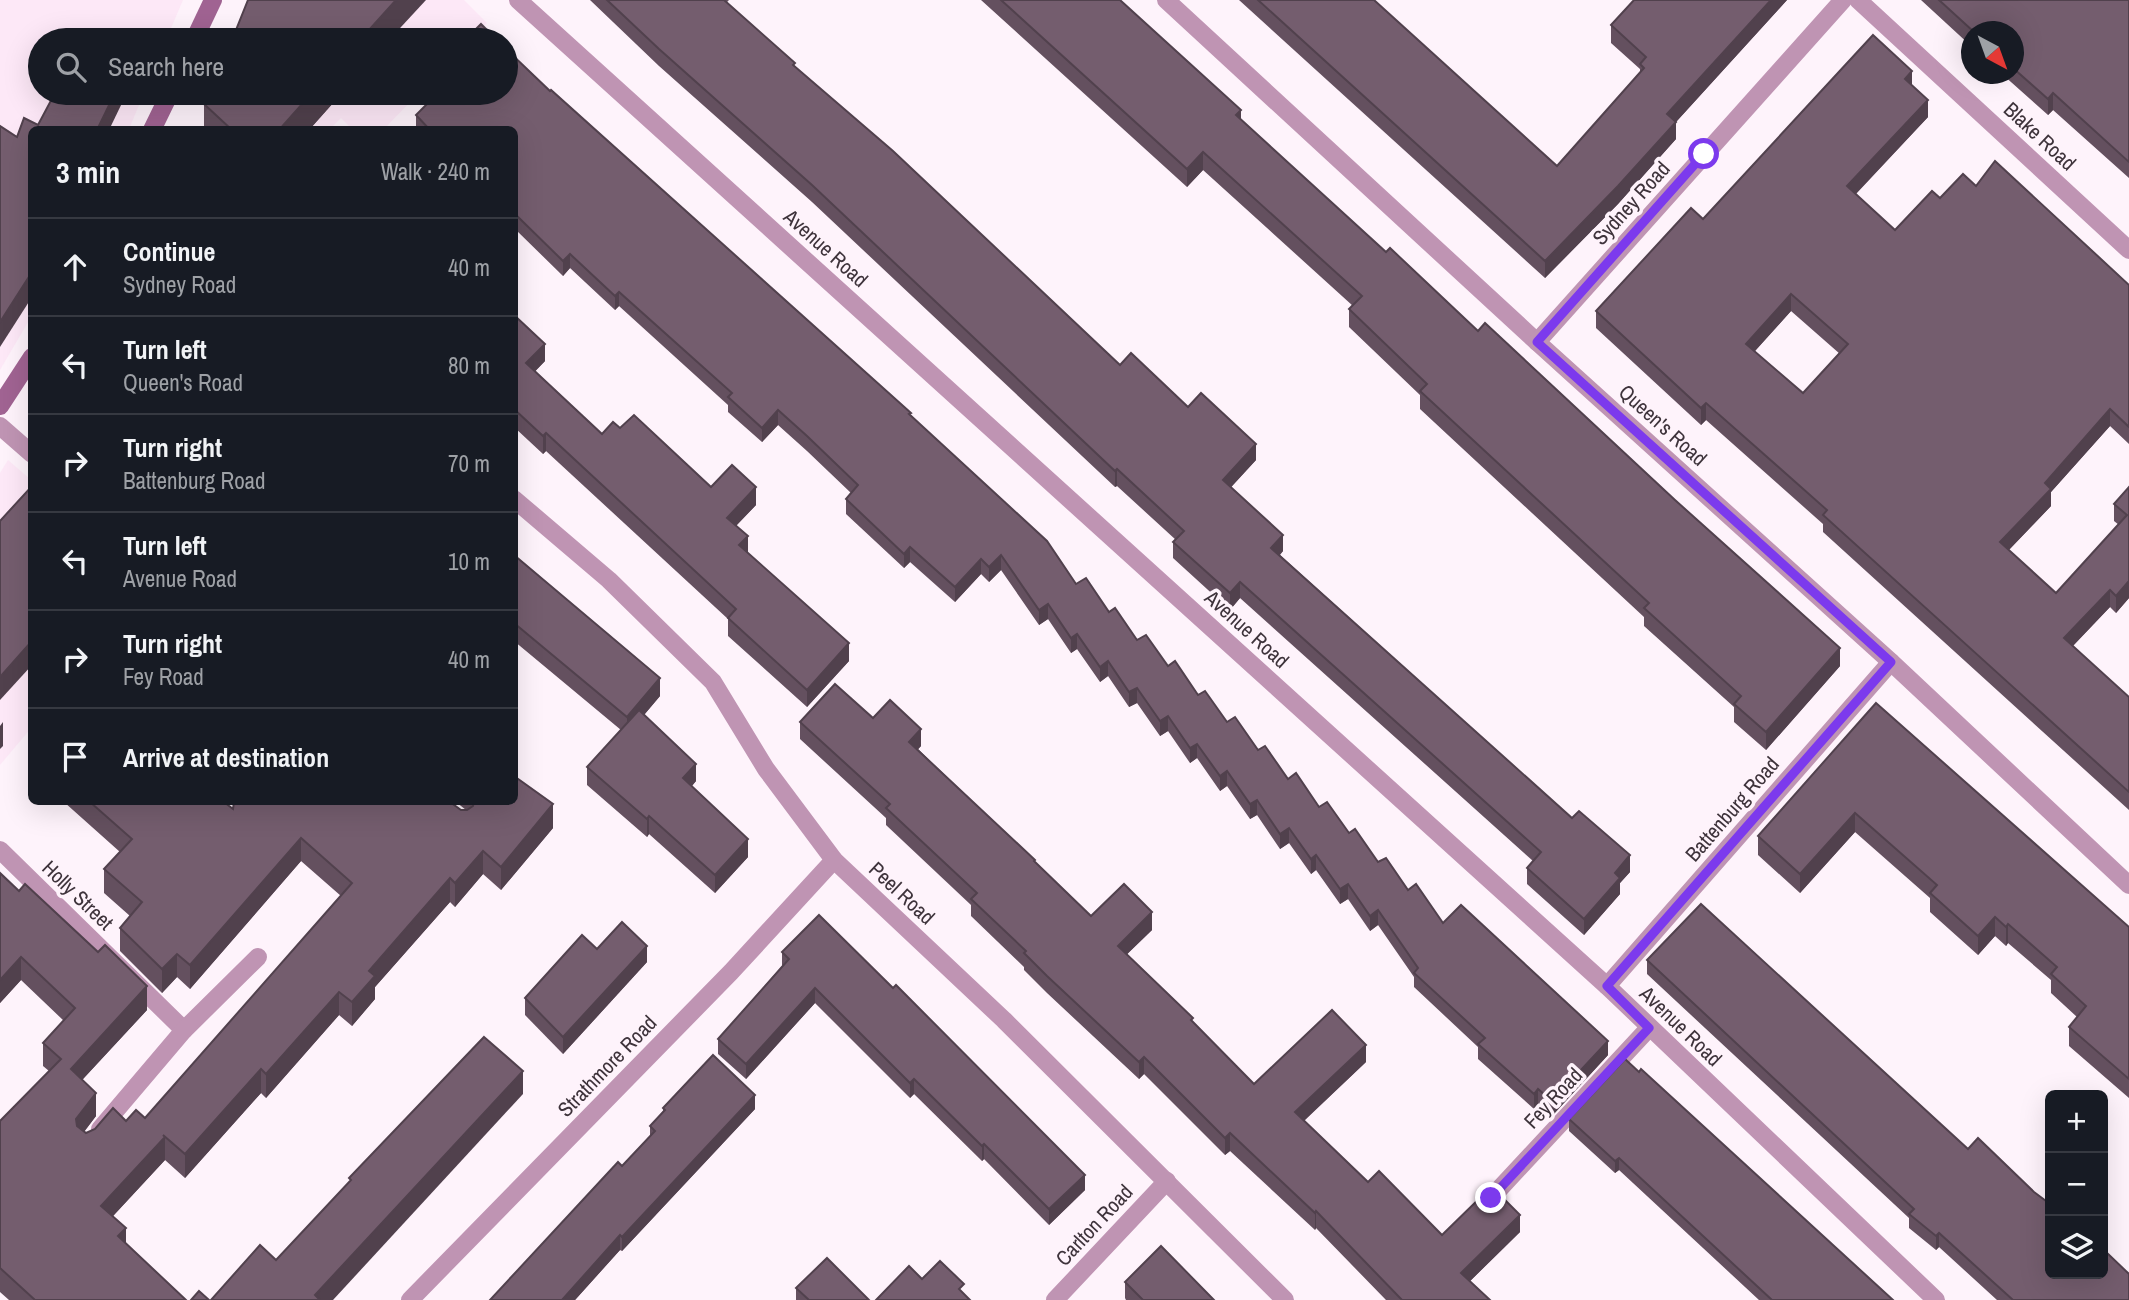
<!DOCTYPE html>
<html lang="en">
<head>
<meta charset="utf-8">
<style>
  :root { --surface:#171b24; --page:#20242c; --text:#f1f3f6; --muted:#9ea1a6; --line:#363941 }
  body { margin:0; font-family:"Archivo Narrow",sans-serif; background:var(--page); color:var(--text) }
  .controls { position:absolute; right:21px; bottom:21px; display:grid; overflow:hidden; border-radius:10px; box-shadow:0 7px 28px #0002 }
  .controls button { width:63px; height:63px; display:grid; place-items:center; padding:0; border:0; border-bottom:2px solid var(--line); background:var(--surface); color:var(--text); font:35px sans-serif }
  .compass { position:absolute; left:1961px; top:21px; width:63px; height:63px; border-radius:50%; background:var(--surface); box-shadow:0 7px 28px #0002; rotate:139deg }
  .stop { position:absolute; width:21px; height:21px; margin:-16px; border:5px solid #7c3aed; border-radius:50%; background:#fff }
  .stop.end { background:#7c3aed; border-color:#fff; box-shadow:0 2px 7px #0008 }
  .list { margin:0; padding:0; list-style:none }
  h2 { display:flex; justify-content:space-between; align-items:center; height:91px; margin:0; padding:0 28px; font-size:30px }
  h2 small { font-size:23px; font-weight:400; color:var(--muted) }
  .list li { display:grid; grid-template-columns:46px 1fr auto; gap:21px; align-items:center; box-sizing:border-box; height:98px; padding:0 28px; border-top:2px solid var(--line) }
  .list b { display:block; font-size:26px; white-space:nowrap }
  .list p { margin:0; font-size:23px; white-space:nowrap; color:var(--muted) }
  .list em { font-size:23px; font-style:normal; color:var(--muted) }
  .icon { flex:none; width:38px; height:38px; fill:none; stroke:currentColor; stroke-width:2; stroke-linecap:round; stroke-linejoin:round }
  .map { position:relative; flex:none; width:2129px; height:1300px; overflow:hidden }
  .search { position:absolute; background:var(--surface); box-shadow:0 7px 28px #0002; left:28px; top:28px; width:490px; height:77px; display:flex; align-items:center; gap:18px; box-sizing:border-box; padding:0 24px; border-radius:38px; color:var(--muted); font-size:26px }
  .panel { position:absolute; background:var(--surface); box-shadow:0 7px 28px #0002; left:28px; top:126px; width:490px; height:679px; border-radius:10px }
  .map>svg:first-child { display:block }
  .built { fill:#fde8f7 }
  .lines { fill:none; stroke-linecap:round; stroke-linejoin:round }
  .street { stroke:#bf94b3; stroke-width:18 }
  .secondary { stroke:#a06392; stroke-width:18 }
  .wall { fill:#64505f; fill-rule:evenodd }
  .shaded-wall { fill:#51414d }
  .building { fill:#745d6e; stroke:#51414d; stroke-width:2; fill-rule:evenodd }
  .route { stroke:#7c3aed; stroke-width:9 }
  .labels { text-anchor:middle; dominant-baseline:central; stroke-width:7; stroke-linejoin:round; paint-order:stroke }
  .street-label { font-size:21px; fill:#3e333b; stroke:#fef3fb }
</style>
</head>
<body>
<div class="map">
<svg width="2129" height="1300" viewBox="0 0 2129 1300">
  <rect width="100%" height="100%" fill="#fef3fb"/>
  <!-- built -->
  <g class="built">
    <polygon points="0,0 183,0 166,40 40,40 40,93 144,93 129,129 32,130 31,317 0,370"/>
    <polygon points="263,0 464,0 487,23 470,40 245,40"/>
    <polygon points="220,93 419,93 384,129 352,129 341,118 330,129 203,130"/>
    <polygon points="8,460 31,480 32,727 0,765 0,473"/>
  </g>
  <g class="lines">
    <!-- street -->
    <g class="street">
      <polyline points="518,0 1607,986 1936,1300"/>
      <polyline points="1166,0 1537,342 1891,662 2129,885"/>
      <polyline points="1858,0 2129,250"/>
      <polyline points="1537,342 1843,0"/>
      <polyline points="0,426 32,454"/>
      <polyline points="514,499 609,580 713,682 766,769 834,860 1004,1020 1285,1300"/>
      <polyline points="0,850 184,1030"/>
      <polyline points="1607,986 1891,662"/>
      <polyline points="100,1129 184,1030 258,957"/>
      <polyline points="1491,1198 1649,1028"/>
      <polyline points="410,1300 731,972 834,860"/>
      <polyline points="1055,1300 1167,1181"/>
    </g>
    <!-- secondary -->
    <g class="secondary">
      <polyline points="194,40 213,0"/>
      <polyline points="152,130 170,93"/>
      <polyline points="0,406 32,357"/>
    </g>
  </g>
  <!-- wall -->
  <g class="wall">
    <polygon points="590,0 729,0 727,2 795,66 1120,365 1188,407 1256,460 1231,487 1283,551 1280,555 1630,872 1620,883 1620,894 1584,935 1527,884 1527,868 1533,861 1240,598 1230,610 1173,558 1173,542 1176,540 1117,486 1115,487 812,202 659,66"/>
    <polygon points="981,0 1120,0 1241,120 1386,252 1478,331 1840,666 1766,750 1734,722 1734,707 1644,626 1644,617 1420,409 1420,395 1349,327 1349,309 1353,306 1203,170 1187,187"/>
    <polygon points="1239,0 1374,0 1557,166 1640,72 1640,69 1611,43 1611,25 1634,0 1787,0 1676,122 1676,139 1618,204 1545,278"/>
    <polygon points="1921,0 2129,0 2129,178 2053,110 2048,115 2002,74 2013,74 2013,32 1971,32 1971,46"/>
    <path d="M1912 86 1928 117 1856 194 1895 230 1940 198 1976 186 2129 285V444L2110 426 2051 492V506L2009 550 2056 593 2119 525 2114 521V504L2129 487V598L2116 613 2110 607 2073 646 2129 697V810L1823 532V524L1706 420 1701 425 1596 328V311L1703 219ZM1791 311 1840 354 1803 393 1754 352Z"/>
    <polygon points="550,91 911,415 1076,584 1109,612 1137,640 1168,666 1288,779 1349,833 1443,923 1608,1055 1552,1116 1538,1104 1534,1109 1478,1059 1478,1047 1414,987 1414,977 1378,925 1370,931 1348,899 1340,904 1316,870 1311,874 1289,843 1280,849 1257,815 1250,819 1227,786 1220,791 1197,758 1190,763 1168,731 1160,736 1137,703 1129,707 1108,676 1100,682 1077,649 1071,653 1048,619 1039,625 1001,570 989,582 981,574 955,602 910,562 904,568 846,514 846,499 851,493 807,451 778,425 762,442 728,412 728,405 619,306 615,310 570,268 563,276 514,228 514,130 416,130 416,115"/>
    <polygon points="217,93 342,93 309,130 204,130 204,104"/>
    <polygon points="514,315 545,361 535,371 602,434 620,428 711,487 756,505 736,526 748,553 849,661 807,707 728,636 728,619 546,451 543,454 514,427"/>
    <polygon points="514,555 660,696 644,715 696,781 692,786 748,857 715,893 649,834 647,837 587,785 587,767 621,730 514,641"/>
    <polygon points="1876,703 2129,927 2129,1098 2069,1046 2069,1027 2077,1017 2051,993 2051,980 2008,943 2006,946 1995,936 1978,955 1930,912 1930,898 1855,832 1800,893 1758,855 1758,836"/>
    <polygon points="873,718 921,746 918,749 1091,916 1152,930 1127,954 1254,1084 1366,1062 1304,1121 1368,1182 1442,1235 1520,1232 1470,1281 1490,1300 1386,1300 1316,1228 1315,1230 1230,1151 1225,1155 1144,1074 1139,1079 1047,993 1024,970 1024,967 971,916 971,905 886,825 886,818 800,739 800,722"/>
    <polygon points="64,802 224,802 233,809 461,810 466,810 456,802 514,802 553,828 501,890 483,874 455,907 450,902 375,987 375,999 352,1026 339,1015 266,1098 261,1093 185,1178 165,1160 113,1216 126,1244 186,1300 9,1300 0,1292 0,1121 49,1071 43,1066 43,1043 64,1021 21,980 0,1003 0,873 147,1010 82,1080 96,1116 84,1132 86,1133 126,1121 145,1118 341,896 301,861 190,989 177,977 162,993 120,951 120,928 130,916 104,893 104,869 120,852"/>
    <polygon points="597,949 647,962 563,1054 525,1015 525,998"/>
    <polygon points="782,952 1085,1190 1049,1225 984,1159 982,1161 914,1094 910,1098 815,1003 746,1079 718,1054 718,1039 782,966"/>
    <polygon points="1647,960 2129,1300 1997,1300 1939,1247 1936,1250 1909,1228 1909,1218 1647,974"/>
    <polygon points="1639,1072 1893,1300 1759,1300 1619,1170 1615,1173 1569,1131 1569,1119"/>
    <polygon points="663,1108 755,1109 622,1251 620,1250 575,1300 490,1300 622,1166 650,1137 650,1126 663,1111"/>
    <polygon points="1125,1282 1214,1300 1126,1300 1125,1298"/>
    <polygon points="796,1288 869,1300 796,1300"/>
  </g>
  <!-- shaded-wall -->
  <g class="shaded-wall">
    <polygon points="396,0 426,0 389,40 360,40"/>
    <polygon points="1771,0 1787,0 1676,122 1676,139 1618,204 1545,278 1545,261 1667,114"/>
    <polygon points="1912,71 1912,88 1905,79"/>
    <polygon points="115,93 123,93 123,101 109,130 97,130"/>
    <polygon points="312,93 342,93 309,130 279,130"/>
    <polygon points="2053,93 2053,110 2048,115 2048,99"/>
    <polygon points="1928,100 1928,117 1847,203 1847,186"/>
    <polygon points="1241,110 1241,128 1236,115"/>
    <polygon points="1203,152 1203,170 1187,187 1187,169"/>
    <polygon points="570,254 570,268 563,276 563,261"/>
    <polygon points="32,272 32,297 0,347 0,322"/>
    <polygon points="619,292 619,306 615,310 615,296"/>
    <polygon points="1791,294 1791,311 1746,361 1746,344"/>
    <polygon points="545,344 545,361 526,381 526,363"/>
    <polygon points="1706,403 1706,420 1701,425 1701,408"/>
    <polygon points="2110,409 2110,426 2051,492 2051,506 2000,559 2000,542 2045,483"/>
    <polygon points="778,410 778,425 762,442 762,428"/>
    <polygon points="546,433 546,451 543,454 543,436"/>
    <polygon points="1256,444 1256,460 1223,496 1223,480"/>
    <polygon points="1117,469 1117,486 1115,487 1115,471"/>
    <polygon points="756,487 756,505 727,535 727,518"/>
    <polygon points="1283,535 1283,551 1271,564 1271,548"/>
    <polygon points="748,536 748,554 739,545"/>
    <polygon points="910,547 910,562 904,568 904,554"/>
    <polygon points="1001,555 1001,570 989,582 989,567"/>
    <polygon points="981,559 981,574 955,602 955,587"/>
    <polygon points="2129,581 2129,598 2116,613 2116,596"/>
    <polygon points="1240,582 1240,598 1230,610 1230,593"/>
    <polygon points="2110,590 2110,607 2064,655 2064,638"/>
    <polygon points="1048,604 1048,619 1039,625 1039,610"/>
    <polygon points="1077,634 1077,649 1071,653 1071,638"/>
    <polygon points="32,641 32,665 0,700 0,677"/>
    <polygon points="849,643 849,661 807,707 807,690"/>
    <polygon points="1840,648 1840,666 1766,750 1766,732"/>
    <polygon points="1108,661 1108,676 1100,682 1100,667"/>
    <polygon points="660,678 660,696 627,735 627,717"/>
    <polygon points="1137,688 1137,703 1129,707 1129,692"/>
    <polygon points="1168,716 1168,731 1160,736 1160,721"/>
    <polygon points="3,722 3,746 0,749 0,726"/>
    <polygon points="921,729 921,746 909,759 909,742"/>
    <polygon points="1197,744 1197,758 1190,763 1190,748"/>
    <polygon points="696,764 696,781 683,796 683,778"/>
    <polygon points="1227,771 1227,786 1220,791 1220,776"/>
    <polygon points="1257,800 1257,815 1250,819 1250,804"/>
    <polygon points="553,804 553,828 501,890 501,867"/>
    <polygon points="1855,813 1855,832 1800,893 1800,874"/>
    <polygon points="649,816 649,834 647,837 647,819"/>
    <polygon points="1289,828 1289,843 1280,849 1280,834"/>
    <polygon points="301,838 301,861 190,989 190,965"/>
    <polygon points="748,839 748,857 715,893 715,875"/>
    <polygon points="483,851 483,874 455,907 455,883"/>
    <polygon points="1316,855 1316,870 1311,874 1311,859"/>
    <polygon points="1630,855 1630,872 1620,883 1620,894 1584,935 1584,919 1615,873"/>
    <polygon points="450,878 450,902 375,987 375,999 352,1026 352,1002 369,971"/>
    <polygon points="1348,884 1348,899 1340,904 1340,889"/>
    <polygon points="1378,910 1378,925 1370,931 1370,916"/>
    <polygon points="1152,912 1152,930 1118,963 1118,946"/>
    <polygon points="1995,917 1995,936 1978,955 1978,936"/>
    <polygon points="2008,924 2008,943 2006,946 2006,927"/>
    <polygon points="647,946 647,962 563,1054 563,1037"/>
    <polygon points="177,954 177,977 162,993 162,969"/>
    <polygon points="21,957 21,980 0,1003 0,980"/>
    <polygon points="147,986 147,1010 71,1092 71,1069"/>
    <polygon points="815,988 815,1003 746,1079 746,1064"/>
    <polygon points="339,992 339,1015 266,1098 266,1074"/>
    <polygon points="1608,1041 1608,1055 1552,1116 1552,1101"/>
    <polygon points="1366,1045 1366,1062 1295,1129 1295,1112"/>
    <polygon points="1144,1057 1144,1074 1139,1079 1139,1062"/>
    <polygon points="261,1069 261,1093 185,1178 185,1154"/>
    <polygon points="523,1071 523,1094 333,1300 315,1300 315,1295"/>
    <polygon points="914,1079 914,1094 910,1098 910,1083"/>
    <polygon points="1538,1089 1538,1104 1534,1109 1534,1094"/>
    <polygon points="96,1093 96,1116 76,1142 76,1119"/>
    <polygon points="755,1095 755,1109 622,1251 622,1237"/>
    <polygon points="1230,1133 1230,1151 1225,1155 1225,1138"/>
    <polygon points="165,1137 165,1160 101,1229 101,1206"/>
    <polygon points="984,1144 984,1159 982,1161 982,1146"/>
    <polygon points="1619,1158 1619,1170 1615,1173 1615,1161"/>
    <polygon points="1085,1175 1085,1190 1049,1225 1049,1209"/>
    <polygon points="1316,1211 1316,1228 1315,1230 1315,1213"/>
    <polygon points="1520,1215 1520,1232 1461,1290 1461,1273"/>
    <polygon points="126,1228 126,1251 118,1236"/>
    <polygon points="1939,1233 1939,1247 1936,1250 1936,1236"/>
    <polygon points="620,1235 620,1250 575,1300 562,1300"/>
  </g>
  <!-- building -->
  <g class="building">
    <polygon points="248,0 396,0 360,40 232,40"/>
    <polygon points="607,0 724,0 795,63 793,65 893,151 1120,365 1131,353 1188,407 1201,393 1256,444 1223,480 1283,535 1271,548 1572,818 1579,811 1630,855 1615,873 1620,878 1584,919 1527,868 1541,852 1240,582 1230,593 1173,542 1184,531 1117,469 1115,471 812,185 659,49"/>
    <polygon points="1001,0 1120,0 1241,110 1236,115 1340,210 1386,252 1390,248 1478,331 1485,323 1675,500 1840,648 1766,732 1734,704 1741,696 1644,608 1649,603 1420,391 1427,384 1349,309 1362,296 1203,152 1187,169"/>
    <polygon points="1258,0 1374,0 1557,166 1644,68 1640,64 1646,57 1611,25 1634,0 1771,0 1667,114 1676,122 1618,186 1545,261"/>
    <polygon points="1939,0 2129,0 2129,162 2053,93 2048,99 2013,68 2013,32 1974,32"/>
    <polygon points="481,24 497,40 465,40"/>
    <path d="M1873 35 1912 71 1905 79 1928 100 1847 186 1895 230 1932 191 1940 198 1963 174 1976 186 1995 161 2129 285V427L2110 409 2045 483 2051 489 2000 542 2056 593 2127 515 2114 504 2129 487V581L2116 596 2110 590 2064 638 2129 697V792L1823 515 1827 510 1706 403 1701 408 1596 311 1691 208 1703 219ZM1791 294 1848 344 1803 393 1746 344Z"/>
    <polygon points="506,49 550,91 551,90 911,413 909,414 1047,541 1076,584 1086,578 1109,612 1115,608 1137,640 1146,635 1168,666 1175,661 1198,695 1205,691 1227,722 1235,717 1258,750 1265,746 1288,779 1296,773 1319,807 1327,802 1349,833 1355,829 1378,862 1386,858 1408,890 1416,884 1443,923 1461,905 1608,1041 1552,1101 1538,1089 1534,1094 1478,1044 1485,1038 1414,973 1418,968 1378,910 1370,916 1348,884 1340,889 1316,855 1311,859 1289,828 1280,834 1257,800 1250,804 1227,771 1220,776 1197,744 1190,748 1168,716 1160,721 1137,688 1129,692 1108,661 1100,667 1077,634 1071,638 1048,604 1039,610 1001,555 989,567 981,559 955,587 910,547 904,554 846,499 858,485 807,436 778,410 762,428 728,397 732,393 619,292 615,296 570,254 563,261 514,213 514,130 430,130 416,115 438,93 506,93"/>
    <polygon points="55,93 115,93 97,130 32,130 32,272 0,322 0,126 17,137 24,118 38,125"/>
    <polygon points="217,93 312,93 279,130 232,130 204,104"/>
    <polygon points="514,315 545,344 526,363 602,434 613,422 620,428 634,415 711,487 732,465 756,487 727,518 748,536 739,545 849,643 807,690 728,618 736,609 546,433 543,436 514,409"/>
    <polygon points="32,486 32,641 0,677 0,521"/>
    <polygon points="514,555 660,678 627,717 514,623"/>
    <polygon points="835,684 873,718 890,700 921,729 909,742 1035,860 1034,861 1091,916 1124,884 1152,912 1118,946 1193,1018 1191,1020 1254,1084 1332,1010 1366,1045 1295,1112 1368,1182 1379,1171 1442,1235 1487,1191 1496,1191 1520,1215 1461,1273 1490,1300 1402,1300 1316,1211 1315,1213 1230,1133 1225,1138 1144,1057 1139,1062 1047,976 1024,953 1026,951 971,899 977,893 886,808 890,804 800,722"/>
    <polygon points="1876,703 2129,927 2129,1079 2069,1027 2086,1006 2051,974 2057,967 2008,924 2006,927 1995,917 1978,936 1930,893 1937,885 1855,813 1800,874 1758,836"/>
    <polygon points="639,710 696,764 683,778 748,839 715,875 649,816 647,819 587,767"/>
    <polygon points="514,776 553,804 501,867 483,851 455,883 450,878 369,971 375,976 352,1002 339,992 266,1074 261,1069 185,1154 163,1135 165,1137 101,1206 126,1228 118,1236 186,1300 35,1300 0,1268 0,1121 61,1059 43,1043 75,1008 21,957 0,980 0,873 19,891 25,884 98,952 105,945 147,986 71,1069 96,1093 76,1119 77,1126 86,1133 95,1129 113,1108 126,1121 136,1110 145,1118 352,883 301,838 190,965 177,954 162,969 120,928 142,902 104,869 132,839 90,802 224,802 233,809 234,802 450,802 461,810 467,810 473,806 474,802 514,802"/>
    <polygon points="1701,904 1968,1149 1978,1138 2034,1192 2050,1204 2050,1274 2103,1274 2103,1249 2129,1274 2129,1300 2013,1300 1939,1233 1936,1236 1909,1214 1914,1209 1647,960"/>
    <polygon points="819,915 893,988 896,985 1085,1175 1049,1209 984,1144 982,1146 914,1079 910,1083 815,988 746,1064 718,1039 789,959 782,952"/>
    <polygon points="622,922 647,946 563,1037 525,998 582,935 597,949"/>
    <polygon points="484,1037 523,1071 315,1295 319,1299 318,1300 211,1300 260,1245 276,1260 351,1180 349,1178"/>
    <polygon points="713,1055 755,1095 622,1237 620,1235 562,1300 490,1300 618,1162 622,1166 655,1131 650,1126 665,1110 663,1108"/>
    <polygon points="1625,1059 1639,1072 1641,1069 1893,1300 1772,1300 1619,1158 1615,1161 1569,1119"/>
    <polygon points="1161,1246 1214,1300 1143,1300 1125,1282"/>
    <polygon points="827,1258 869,1300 809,1300 796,1288"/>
    <polygon points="940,1261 964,1284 959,1289 970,1300 876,1300 909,1266 922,1279"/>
    <polygon points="199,1291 209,1300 191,1300"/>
  </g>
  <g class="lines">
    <!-- route -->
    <polyline class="route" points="1491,1198 1649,1028 1607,986 1891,662 1537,342 1704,154"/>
  </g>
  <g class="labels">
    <!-- street labels -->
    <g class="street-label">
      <text transform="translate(2040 136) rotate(43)">Blake Road</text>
      <text transform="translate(1631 203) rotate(-48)">Sydney Road</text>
      <text transform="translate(826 248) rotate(42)">Avenue Road</text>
      <text transform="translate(1663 425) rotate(42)">Queen's Road</text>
      <text transform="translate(1247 629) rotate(42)">Avenue Road</text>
      <text transform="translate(1732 809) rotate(-49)">Battenburg Road</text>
      <text transform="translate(902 893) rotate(43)">Peel Road</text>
      <text transform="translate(78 895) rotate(44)">Holly Street</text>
      <text transform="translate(1681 1026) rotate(44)">Avenue Road</text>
      <text transform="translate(607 1066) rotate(-46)">Strathmore Road</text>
      <text transform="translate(1553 1098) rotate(-47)">Fey Road</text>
      <text transform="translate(1094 1225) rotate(-47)">Carlton Road</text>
    </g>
  </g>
</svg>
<div class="controls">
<button>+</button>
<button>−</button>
<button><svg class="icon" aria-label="layers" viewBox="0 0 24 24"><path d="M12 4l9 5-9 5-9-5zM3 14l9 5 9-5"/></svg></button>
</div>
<svg class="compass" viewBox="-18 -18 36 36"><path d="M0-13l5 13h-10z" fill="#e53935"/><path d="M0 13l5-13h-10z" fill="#9ea1a6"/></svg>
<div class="stop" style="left:1704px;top:154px"></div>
<div class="stop end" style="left:1491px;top:1198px"></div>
<div class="search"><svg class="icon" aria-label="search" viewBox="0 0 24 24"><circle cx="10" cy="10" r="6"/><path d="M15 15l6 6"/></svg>Search here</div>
<section class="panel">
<h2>3 min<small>Walk · 240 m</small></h2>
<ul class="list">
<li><svg class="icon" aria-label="ahead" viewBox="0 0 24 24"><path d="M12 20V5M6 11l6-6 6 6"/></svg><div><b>Continue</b><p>Sydney Road</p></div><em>40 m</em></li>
<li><svg class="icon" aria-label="left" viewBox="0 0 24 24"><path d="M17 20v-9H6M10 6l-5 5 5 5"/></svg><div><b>Turn left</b><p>Queen's Road</p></div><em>80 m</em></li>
<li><svg class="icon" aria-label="right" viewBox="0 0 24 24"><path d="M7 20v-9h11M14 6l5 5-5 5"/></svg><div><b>Turn right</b><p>Battenburg Road</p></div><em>70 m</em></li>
<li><svg class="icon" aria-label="left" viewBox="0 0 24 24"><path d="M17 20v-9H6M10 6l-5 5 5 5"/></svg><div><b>Turn left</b><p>Avenue Road</p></div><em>10 m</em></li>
<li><svg class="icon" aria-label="right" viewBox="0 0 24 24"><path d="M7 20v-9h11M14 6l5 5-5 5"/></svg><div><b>Turn right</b><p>Fey Road</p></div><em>40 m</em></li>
<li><svg class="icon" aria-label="arrive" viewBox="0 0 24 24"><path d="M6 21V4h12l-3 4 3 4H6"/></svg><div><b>Arrive at destination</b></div></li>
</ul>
</section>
</div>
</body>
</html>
